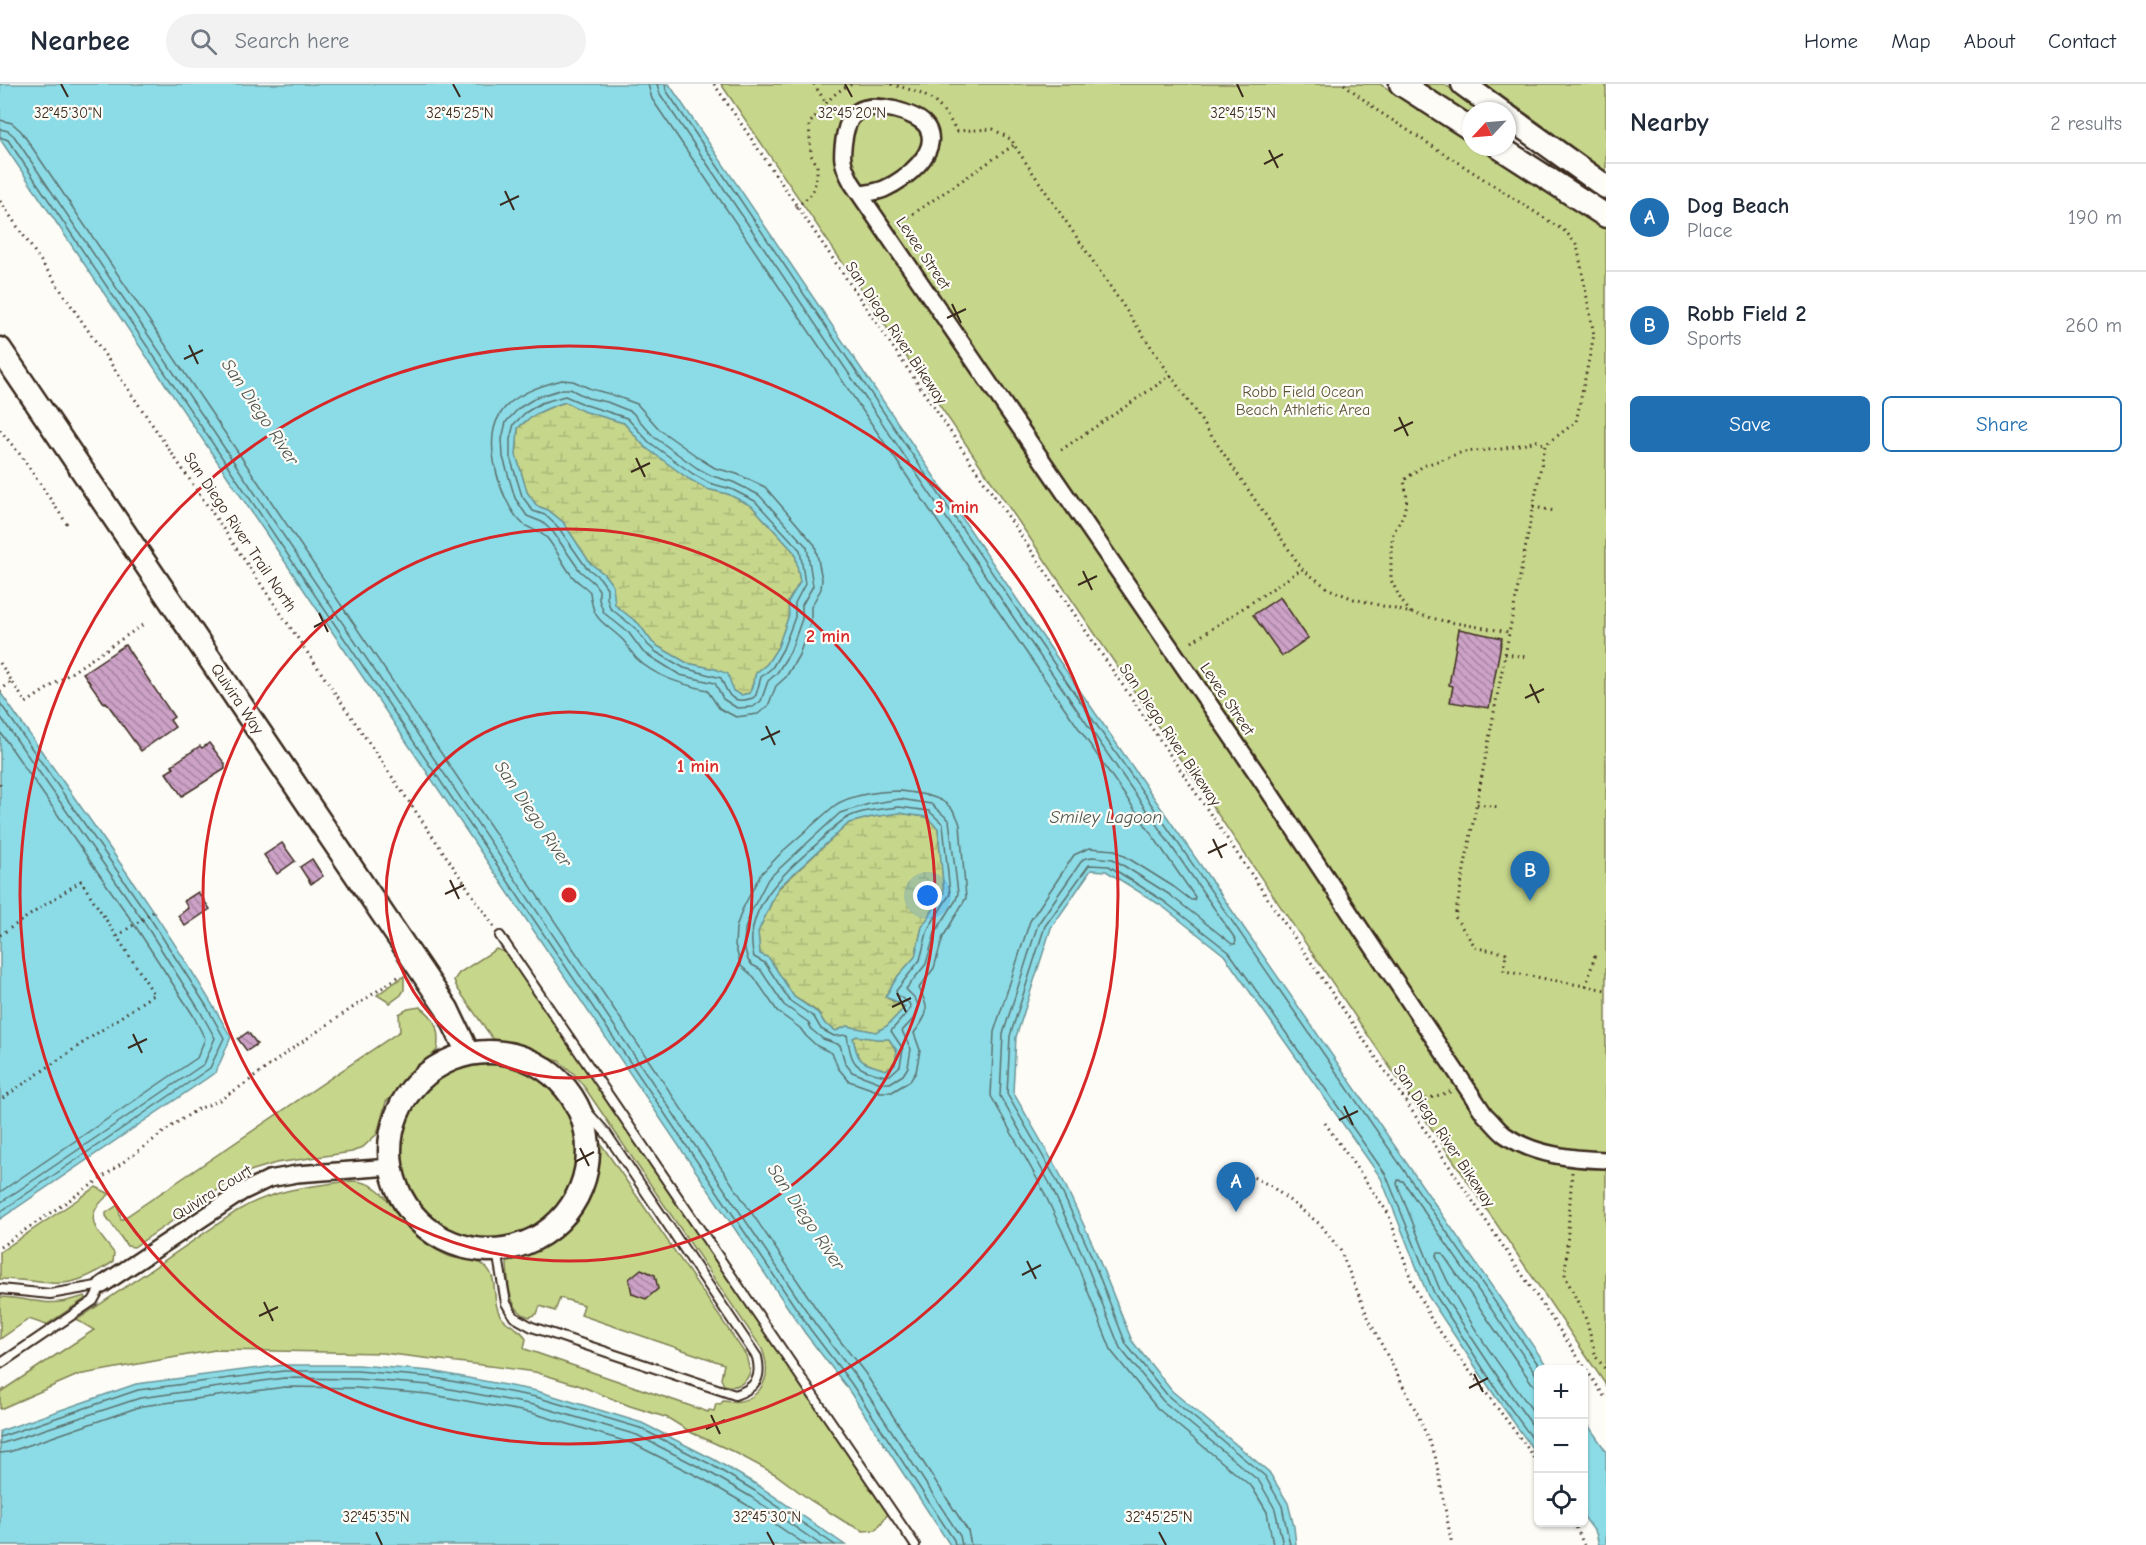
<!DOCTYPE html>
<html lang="en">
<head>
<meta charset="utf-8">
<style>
  :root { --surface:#fff; --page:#f2f2f3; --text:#1f2937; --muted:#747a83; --line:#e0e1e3; --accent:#1f6fb2 }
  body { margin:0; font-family:"Comic Neue",sans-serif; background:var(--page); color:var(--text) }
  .controls { position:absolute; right:18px; bottom:18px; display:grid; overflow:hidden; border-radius:9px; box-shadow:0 2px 4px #0004 }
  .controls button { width:54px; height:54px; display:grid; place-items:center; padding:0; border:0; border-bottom:2px solid var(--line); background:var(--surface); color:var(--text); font:30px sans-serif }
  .compass { position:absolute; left:1462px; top:18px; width:54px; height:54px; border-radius:50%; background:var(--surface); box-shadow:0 2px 4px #0004; rotate:244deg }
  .you { position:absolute; left:928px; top:812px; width:21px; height:21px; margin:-15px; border:4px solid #fff; border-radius:50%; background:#1a73e8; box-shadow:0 0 0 9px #1a73e833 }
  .badge { display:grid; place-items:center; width:39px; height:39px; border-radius:50%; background:var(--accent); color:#fff; font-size:20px; font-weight:700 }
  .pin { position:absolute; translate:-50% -50px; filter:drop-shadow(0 2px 3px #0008) }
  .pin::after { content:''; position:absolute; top:32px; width:21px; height:18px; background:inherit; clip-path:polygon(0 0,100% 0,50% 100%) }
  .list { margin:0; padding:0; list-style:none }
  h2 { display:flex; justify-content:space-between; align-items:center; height:78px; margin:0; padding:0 24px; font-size:26px }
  h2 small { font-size:20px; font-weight:400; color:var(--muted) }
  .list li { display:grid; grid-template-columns:39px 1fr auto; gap:18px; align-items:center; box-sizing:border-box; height:108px; padding:0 24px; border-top:2px solid var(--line) }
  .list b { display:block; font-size:22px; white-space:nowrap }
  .list p { margin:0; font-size:20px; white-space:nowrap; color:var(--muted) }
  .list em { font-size:20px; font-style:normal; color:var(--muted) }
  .actions { display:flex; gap:12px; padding:18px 24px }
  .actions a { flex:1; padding:14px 0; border:2px solid var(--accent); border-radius:9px; text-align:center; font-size:21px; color:var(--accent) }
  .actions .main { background:var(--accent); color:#fff }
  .icon { flex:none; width:33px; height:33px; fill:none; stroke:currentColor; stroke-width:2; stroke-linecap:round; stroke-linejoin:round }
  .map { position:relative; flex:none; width:1606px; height:1461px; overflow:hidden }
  header { display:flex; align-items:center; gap:36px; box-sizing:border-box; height:84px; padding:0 30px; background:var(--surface); border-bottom:2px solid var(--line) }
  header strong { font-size:28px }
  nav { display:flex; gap:33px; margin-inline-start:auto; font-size:21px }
  .search { width:420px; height:54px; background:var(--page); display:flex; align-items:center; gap:15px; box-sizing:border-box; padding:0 21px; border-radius:33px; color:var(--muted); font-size:22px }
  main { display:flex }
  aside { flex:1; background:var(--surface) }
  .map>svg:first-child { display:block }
  .green { fill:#c6d68b; stroke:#808054; stroke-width:1.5 }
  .wetland { fill:url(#wetland-marsh); stroke:#808054; stroke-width:1.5 }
  .water { fill:#8cdce7; stroke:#6c9597; stroke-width:1.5; fill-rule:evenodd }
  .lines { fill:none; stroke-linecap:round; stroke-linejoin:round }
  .shore { stroke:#5b716e; stroke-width:1.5 }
  .building { fill:url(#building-back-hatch); stroke:#3b2a1e; stroke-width:1.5 }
  .lane-casing { stroke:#3b2a1e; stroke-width:12 }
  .street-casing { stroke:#3b2a1e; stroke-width:20 }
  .secondary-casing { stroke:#3b2a1e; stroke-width:27 }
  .path { stroke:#3b2a1e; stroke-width:3; stroke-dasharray:1.5 4.5; stroke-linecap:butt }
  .lane { stroke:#fdfcf7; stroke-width:8 }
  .street { stroke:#fdfcf7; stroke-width:15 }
  .secondary { stroke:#fdfcf7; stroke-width:22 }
  .ticks { fill:none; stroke:#3b2a1e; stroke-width:2 }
  .ring { fill:none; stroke:#d62828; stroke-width:3 }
  .labels { text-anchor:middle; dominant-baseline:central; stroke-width:4.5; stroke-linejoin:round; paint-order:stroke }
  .street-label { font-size:16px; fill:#3b2a1e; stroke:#fdfcf7 }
  .park-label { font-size:16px; fill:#5e5539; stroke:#fdfcf7 }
  .water-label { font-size:18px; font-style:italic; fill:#4f5650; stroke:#fdfcf7 }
  .ticks-label { font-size:15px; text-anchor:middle; fill:#3b2a1e; stroke:#fdfcf7; stroke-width:4.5; stroke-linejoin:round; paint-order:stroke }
  .centre { fill:#d62828; stroke:#fdfcf7; stroke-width:3 }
  .ring-label { font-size:18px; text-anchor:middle; font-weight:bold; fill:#d62828; stroke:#fdfcf7; stroke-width:4.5; stroke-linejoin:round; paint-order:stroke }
</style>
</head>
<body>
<header>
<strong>Nearbee</strong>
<div class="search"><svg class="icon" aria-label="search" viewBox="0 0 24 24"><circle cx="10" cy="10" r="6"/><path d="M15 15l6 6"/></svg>Search here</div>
<nav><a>Home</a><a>Map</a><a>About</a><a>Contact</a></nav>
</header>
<main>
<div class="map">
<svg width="1606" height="1461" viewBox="0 0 1606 1461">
  <defs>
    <pattern id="wetland-marsh" width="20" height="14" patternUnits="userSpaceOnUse" patternTransform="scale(1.5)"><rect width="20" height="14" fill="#c6d68b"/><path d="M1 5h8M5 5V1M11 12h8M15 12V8" fill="none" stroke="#abb878"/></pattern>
    <pattern id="building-back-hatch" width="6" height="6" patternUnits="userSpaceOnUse" patternTransform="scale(1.5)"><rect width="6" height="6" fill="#cca2c7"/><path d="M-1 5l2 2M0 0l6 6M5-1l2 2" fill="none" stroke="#a784a1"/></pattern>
  </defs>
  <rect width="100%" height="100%" fill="#fdfcf7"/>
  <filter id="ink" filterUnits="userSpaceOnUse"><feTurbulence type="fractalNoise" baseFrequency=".0167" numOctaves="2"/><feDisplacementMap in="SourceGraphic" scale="12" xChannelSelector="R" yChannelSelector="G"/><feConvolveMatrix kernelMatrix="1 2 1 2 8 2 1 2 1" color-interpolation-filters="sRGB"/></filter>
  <g filter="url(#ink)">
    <!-- green -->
    <g class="green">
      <polygon points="721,0 1380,0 1471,58 1471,63 1478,63 1606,145 1606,1301"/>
      <polygon points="1418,0 1444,0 1483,27 1471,27 1471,36"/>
      <polygon points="1485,0 1606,0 1606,87"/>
      <path d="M496 865 507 869 512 876 888 1430 876 1446 863 1447 845 1438 810 1416 775 1390 734 1368 692 1349 668 1334 630 1322 578 1301 535 1288 490 1282 383 1269 215 1266 78 1291 0 1325V1308L94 1246 77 1236 237 1127C273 1105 311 1102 351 1097 388 1097 392 1131 415 1151 426 1160 438 1168 451 1173 461 1176 478 1175 486 1183 499 1195 491 1216 500 1231 506 1242 522 1244 526 1255L524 1264 525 1265 708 1328 709 1326 714 1327 716 1320 720 1321 723 1317C757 1322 775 1297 762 1265L585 1004 574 990 559 977 548 974 524 963 493 955 457 904 454 896 459 889Z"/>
      <polygon points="404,892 404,906 401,911 390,919 377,911"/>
      <path d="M420 923C436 933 440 949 437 966L386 1018 377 1050 363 1063 352 1068 276 1079 250 1087 230 1098 134 1163 127 1162 106 1132V1129L118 1121 121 1136 400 947 399 930 408 925Z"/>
      <circle cx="488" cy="1065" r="89"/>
      <path d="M599 1057 746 1271 750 1288C746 1300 736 1305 724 1301L721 1295 724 1280 581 1231 584 1221 560 1214 555 1227 540 1222 537 1230 530 1233C508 1228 508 1198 507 1179 561 1153 595 1123 597 1059Z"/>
      <path d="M96 1103 110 1110C80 1133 96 1145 114 1169L113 1178C63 1211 54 1196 0 1195V1168Z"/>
      <path d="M85 1212 86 1214 46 1241 29 1235 0 1255V1213C15 1213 28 1217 43 1218 58 1220 71 1216 85 1212Z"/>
    </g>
    <!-- wetland -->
    <g class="wetland">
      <path d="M566 318 583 327 624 339 645 363 707 405 728 410 752 422 795 469 800 498 788 518 789 531 778 563 767 580 756 589 750 609 741 611 733 607 730 600 715 585 687 579 659 563 652 558 639 540 614 521 613 502 604 490 590 479 563 438 548 426 537 422 527 408 516 371 518 344C533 330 547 324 566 318Z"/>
      <polygon points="899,729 926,733 938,744 944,809 922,843 915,873 898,892 885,913 905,923 887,942 876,948 847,942 836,947 825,940 818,928 794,913 769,874 760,870 758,848 778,805 849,739 872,733"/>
      <path d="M857 952 877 955H889L897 967 895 981 886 986C861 978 858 980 853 954Z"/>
    </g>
    <!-- water -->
    <g class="water">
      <path d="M0 0H669L1031 536 1549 1285 1538 1286V1372L1495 1312 1428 1212 1381 1094 1224 871 1162 822 1106 787 1091 786 1051 844 1016 953 1013 1008 1061 1092 1093 1161 1132 1257 1172 1307 1269 1388 1288 1419 1294 1443 1296 1461H950L846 1302 805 1249 0 55ZM565 318 583 327 624 339 645 363 689 395 707 405 728 410 752 422 795 469 800 498 788 518 789 531 778 563 767 580 756 589 750 609 741 611 733 607 728 590 715 585 687 579 659 563 652 558 639 540 615 521 613 502 604 490 590 479 563 438 548 426 537 422 527 408 516 371 518 344C532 330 547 324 565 318ZM899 729 926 733 938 744 944 809 922 843 915 873 898 892 885 913 895 917 905 923 887 942 876 948 847 942 836 947 825 940 818 929 794 913 769 874 760 870 758 848 778 804 849 739 872 733ZM857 952 877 955H889L897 967 895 981 886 986C861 978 858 980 853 954Z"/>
      <path d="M0 608C79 722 163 833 231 953L216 988 0 1135Z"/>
      <polygon points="283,1281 358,1281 431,1287 537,1307 642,1339 713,1375 759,1402 845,1461 0,1461 0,1347 136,1300"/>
      <polygon points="1584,1335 1606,1367 1606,1461 1599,1461 1596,1449 1584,1433"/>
    </g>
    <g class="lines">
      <!-- shore -->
      <g class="shore">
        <polyline points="648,0 652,15 1013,549 1195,813 1194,816 1191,816 1174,803 1115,766 1089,764 1074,771 1030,837 994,948 991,1012 1041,1102 1073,1170 1112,1268 1157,1324 1252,1403 1267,1428 1273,1461"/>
        <polyline points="657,0 660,10 1020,543 1236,856 1235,860 1232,860 1170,811 1113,775 1092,773 1083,775 1038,840 1003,950 1000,1012 1049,1098 1081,1167 1120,1264 1163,1317 1259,1397 1275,1425 1283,1461"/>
        <polyline points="665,0 666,6 1026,539 1542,1286"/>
        <polyline points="0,36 12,39 21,47 824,1236 865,1289 968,1447 971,1461"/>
        <polyline points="0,45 8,47 14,52 816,1241 857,1294 960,1452 962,1461"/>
        <polyline points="0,53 8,56 810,1245 851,1299 954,1456 955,1461"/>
        <path d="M562 296 573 297 591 305 610 310 637 320 660 346 702 376 715 384 737 390 765 403 815 461 822 495 821 505 811 523V537L799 571 786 593 776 602 768 622 758 630 736 633 719 624 707 606C682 600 655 593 636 574 631 568 628 561 622 555 603 537 593 538 590 508 585 502 578 499 573 493 563 481 557 466 547 454 539 446 527 445 520 437 500 416 483 359 499 332 511 311 539 302 562 296Z"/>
        <polygon points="563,305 570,305 588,314 607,318 632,328 654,353 697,384 712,392 733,398 759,411 807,463 813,502 802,521 802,535 790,568 777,589 768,597 761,617 753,623 737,624 723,615 715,599 680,591 643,568 629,549 604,529 599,516 599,506 594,499 580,487 553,448 542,438 527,432 515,414 503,373 502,355 506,338 519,324 537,313"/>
        <path d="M565 312 586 321 627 334 649 358 693 390 709 399 731 405 755 417 800 466 805 500 795 519V533L783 565 772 584 761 593 756 611 753 614C731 621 728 611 721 594L684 584 656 568 648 561 635 544 610 524 607 514V504L600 494 586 483 558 443 545 431 533 427 522 412 510 373V355L514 340 525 329 541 319Z"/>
        <polyline points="0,619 148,831 207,923 224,954 210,984 0,1128"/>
        <polyline points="0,632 142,835 200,927 215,954 204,980 0,1119"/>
        <polyline points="0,648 134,840 193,931 205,955 197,974 0,1108"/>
        <path d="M901 707C925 710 952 712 960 741L966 814 943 853 934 884 919 904C930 926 929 929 914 949L920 966 916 988 910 997 892 1008H880L849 997 838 984 832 969 817 962 806 952 800 944 778 928 754 893 741 882 735 861 736 844 742 826 760 791 784 766 834 722C851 710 881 707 901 707Z"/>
        <path d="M900 715 931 720 949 736 958 809 956 816 935 849 926 880 906 905C909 909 914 912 916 916 923 929 909 939 902 947L911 965 908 983 903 991 890 999H881L852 988 845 979 840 961 823 955 812 946 808 938 784 921 760 885 752 881 748 876 744 862 745 845 751 828 768 795 840 729 869 720Z"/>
        <path d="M899 723 929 727 943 740 950 810 928 845 920 876 896 907 897 911 909 919 911 924 891 947 903 965 900 982 890 991 885 992C854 984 852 982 847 951L834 952 821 945 814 933 790 917 765 879 754 873C741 825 786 787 818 759 826 751 835 741 845 735 859 726 882 725 899 723Z"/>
        <polyline points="1538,1293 1403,1097 1398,1096 1397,1100 1440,1206 1506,1305 1538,1349"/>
        <path d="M1538 1305 1531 1298 1442 1169H1438L1436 1172C1459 1228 1502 1285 1538 1334"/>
        <polyline points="0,1353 138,1306 284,1287 357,1287 430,1293 536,1313 640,1344 710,1380 755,1407 835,1461"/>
        <polyline points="0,1360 140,1314 284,1294 357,1295 429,1301 534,1321 637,1351 707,1387 751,1413 821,1461"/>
        <polyline points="0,1369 9,1368 142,1322 285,1303 357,1304 428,1310 532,1329 634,1360 703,1395 747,1421 806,1461"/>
        <polyline points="1290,1461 1282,1422 1265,1392 1168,1312 1126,1260 1088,1164 1056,1095 1007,1010 1010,952 1045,842 1089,781 1109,782 1165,818 1229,868 1386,1091 1434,1209 1499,1309 1538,1362"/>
      </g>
    </g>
    <!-- building -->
    <g class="building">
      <polygon points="1280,513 1308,554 1282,572 1253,531"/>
      <polygon points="1459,545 1502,554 1489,624 1450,618 1453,602 1449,601"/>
      <polygon points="125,561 174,633 170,636 175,643 141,667 106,618 104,619 83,589"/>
      <polygon points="209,659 225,680 225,685 182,712 166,689 174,684 172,681 200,662 202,664"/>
      <polygon points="282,759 295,777 277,790 264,771"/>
      <polygon points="312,775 323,792 311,800 300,783"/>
      <polygon points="198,808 210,825 185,842 178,832 188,824 184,817"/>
      <polygon points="248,948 257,960 247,967 238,955"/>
      <polygon points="641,1185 655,1191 658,1205 646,1215 632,1210 629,1195"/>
    </g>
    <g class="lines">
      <!-- lane casing -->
      <g class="lane-casing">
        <g id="lane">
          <polyline points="500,852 915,1461"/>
          <path d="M497 1167 506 1219 514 1233 532 1243 735 1311C756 1304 762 1294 757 1273L606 1049 573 1012"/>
          <polyline points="0,1205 50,1210 102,1201"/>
          <polyline points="0,1280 93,1217 102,1201"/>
        </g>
      </g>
      <!-- street casing -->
      <g class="street-casing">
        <g id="street">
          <path d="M861 110C868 109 877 108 884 105 904 96 942 68 927 43 918 28 873 17 858 27 850 33 847 40 845 50 841 72 841 79 852 99L1262 697 1485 1031C1492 1037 1498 1046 1505 1051 1534 1071 1572 1075 1606 1076"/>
          <polyline points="102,1201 242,1108 269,1095 297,1090 391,1083"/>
        </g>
      </g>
      <!-- secondary casing -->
      <g class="secondary-casing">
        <g id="secondary">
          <polyline points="1401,0 1471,45"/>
          <polyline points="1463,0 1500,27"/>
          <polyline points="1507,32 1606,103"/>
          <polyline points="1499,63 1606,132"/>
          <polyline points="0,265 447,925 468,969"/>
          <circle cx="489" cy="1067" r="99"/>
        </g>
      </g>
      <!-- path -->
      <g class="path">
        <polyline points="714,0 1402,1012 1606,1315"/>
        <polyline points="814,0 826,19"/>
        <path d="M891 0C929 11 936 13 957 47L993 45 1012 56 1014 61 1302 485 1329 505 1354 515 1444 537 1509 548"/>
        <polyline points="1344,0 1378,27 1566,148 1577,161 1594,251 1576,338 1545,361 1455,833 1476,864 1506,869 1504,887 1606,906"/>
        <polyline points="0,117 495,844"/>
        <path d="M796 123 812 110 817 93V81L811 71 809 40C823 24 832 7 853 0"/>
        <polyline points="898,140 1014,61"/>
        <polyline points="0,346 22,373 67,440"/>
        <polyline points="1061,366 1172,291"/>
        <polyline points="1533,423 1555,427"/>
        <polyline points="1411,529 1401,516 1391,496 1391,467 1393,449 1403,432 1407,415 1404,396 1423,382 1463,368 1501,365 1537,357 1545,361"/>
        <polyline points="1192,558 1302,485"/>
        <polyline points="1505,570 1527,573"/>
        <polyline points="0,579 26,619 144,540"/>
        <polyline points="0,607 12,597"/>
        <polyline points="0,700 0,701"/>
        <polyline points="1477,720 1499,723"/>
        <polyline points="0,851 81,797 154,910 0,1016"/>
        <polyline points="117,852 153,828"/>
        <polyline points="1586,902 1596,868"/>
        <polyline points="1402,1012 1426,1015 1453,1007"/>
        <polyline points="1325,1039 1388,1129 1412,1198 1432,1237 1538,1378"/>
        <polyline points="1243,1088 1271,1102 1321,1141 1340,1166 1371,1240 1418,1331 1435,1371 1452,1461"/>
        <polyline points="1572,1088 1565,1192 1586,1235 1596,1273 1606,1286"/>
        <polyline points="0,1163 99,1096 172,1042 196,1026 218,1017 246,999 293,964 398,893"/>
        <polyline points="1574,1438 1584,1461"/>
      </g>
      <!-- lane -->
      <use href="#lane" class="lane"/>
      <!-- street -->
      <use href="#street" class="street"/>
      <!-- secondary -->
      <use href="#secondary" class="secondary"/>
    </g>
  </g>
  <!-- ticks -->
  <path class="ticks" d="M61 0 68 13M453 0 460 13M845 0 852 13M1237 0 1243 13M1269 66 1278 84M1264 80 1283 70M505 107 514 126M500 121 519 112M952 220 961 239M947 234 966 225M189 261 198 280M184 275 203 266M1399 333 1408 352M1394 347 1413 338M636 374 645 393M631 388 650 379M1083 487 1092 506M1078 501 1097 492M319 529 328 548M314 543 333 533M1530 600 1539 619M1525 614 1544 605M766 642 775 661M761 656 780 647M1213 755 1222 774M1208 769 1227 760M450 796 459 815M445 810 464 801M897 909 906 928M892 923 911 914M133 950 142 969M128 964 147 955M1344 1022 1353 1041M1339 1036 1358 1027M580 1064 589 1082M575 1078 594 1068M1027 1177 1036 1195M1022 1191 1041 1181M264 1218 273 1237M259 1232 278 1223M1474 1290 1483 1308M1469 1304 1488 1294M711 1331 720 1350M706 1345 725 1336M376 1448 382 1461M767 1448 774 1461M1159 1448 1166 1461"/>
  <!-- distance rings -->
  <g class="ring">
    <circle cx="569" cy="811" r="183"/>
    <circle cx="569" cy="811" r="366"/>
    <circle cx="569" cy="811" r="549"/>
  </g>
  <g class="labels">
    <!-- street labels -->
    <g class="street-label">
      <text transform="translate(923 169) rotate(56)">Levee Street</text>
      <text transform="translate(896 249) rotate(56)">San Diego River Bikeway</text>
      <text transform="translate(240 448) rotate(56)">San Diego River Trail North</text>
      <text transform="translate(237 615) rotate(56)">Quivira Way</text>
      <text transform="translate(1227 615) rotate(56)">Levee Street</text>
      <text transform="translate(1170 651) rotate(56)">San Diego River Bikeway</text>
      <text transform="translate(1444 1052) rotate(56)">San Diego River Bikeway</text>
      <text transform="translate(212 1109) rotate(-32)">Quivira Court</text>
    </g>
    <!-- park labels -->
    <g class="park-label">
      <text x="1303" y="308">Robb Field Ocean<tspan x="1303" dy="18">Beach Athletic Area</tspan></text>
    </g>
    <!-- water labels -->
    <g class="water-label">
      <text transform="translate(260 328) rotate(56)">San Diego River</text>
      <text transform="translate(533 730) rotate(56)">San Diego River</text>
      <text x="1106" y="733">Smiley Lagoon</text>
      <text transform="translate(806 1133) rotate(56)">San Diego River</text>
    </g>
  </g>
  <g class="ticks-label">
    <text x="1243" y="34">32°45'15"N</text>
    <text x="68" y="34">32°45'30"N</text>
    <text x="460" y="34">32°45'25"N</text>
    <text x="852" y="34">32°45'20"N</text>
    <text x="376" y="1438">32°45'35"N</text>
    <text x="767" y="1438">32°45'30"N</text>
    <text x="1159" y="1438">32°45'25"N</text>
  </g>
  <circle cx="569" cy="811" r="9" class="centre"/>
  <g class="ring-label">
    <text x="957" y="429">3 min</text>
    <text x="828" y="558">2 min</text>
    <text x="698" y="688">1 min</text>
  </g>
</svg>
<div class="controls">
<button>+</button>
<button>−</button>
<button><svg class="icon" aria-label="locate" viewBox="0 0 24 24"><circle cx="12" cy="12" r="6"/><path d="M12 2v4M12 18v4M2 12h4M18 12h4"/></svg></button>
</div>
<svg class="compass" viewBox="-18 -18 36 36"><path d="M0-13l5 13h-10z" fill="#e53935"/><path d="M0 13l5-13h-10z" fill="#747a83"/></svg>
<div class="you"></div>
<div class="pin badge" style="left:1236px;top:1128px">A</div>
<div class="pin badge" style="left:1530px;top:817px">B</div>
</div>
<aside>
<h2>Nearby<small>2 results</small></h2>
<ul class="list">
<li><span class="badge">A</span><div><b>Dog Beach</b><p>Place</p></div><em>190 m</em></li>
<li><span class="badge">B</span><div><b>Robb Field 2</b><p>Sports</p></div><em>260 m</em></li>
</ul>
<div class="actions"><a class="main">Save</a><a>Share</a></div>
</aside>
</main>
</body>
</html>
